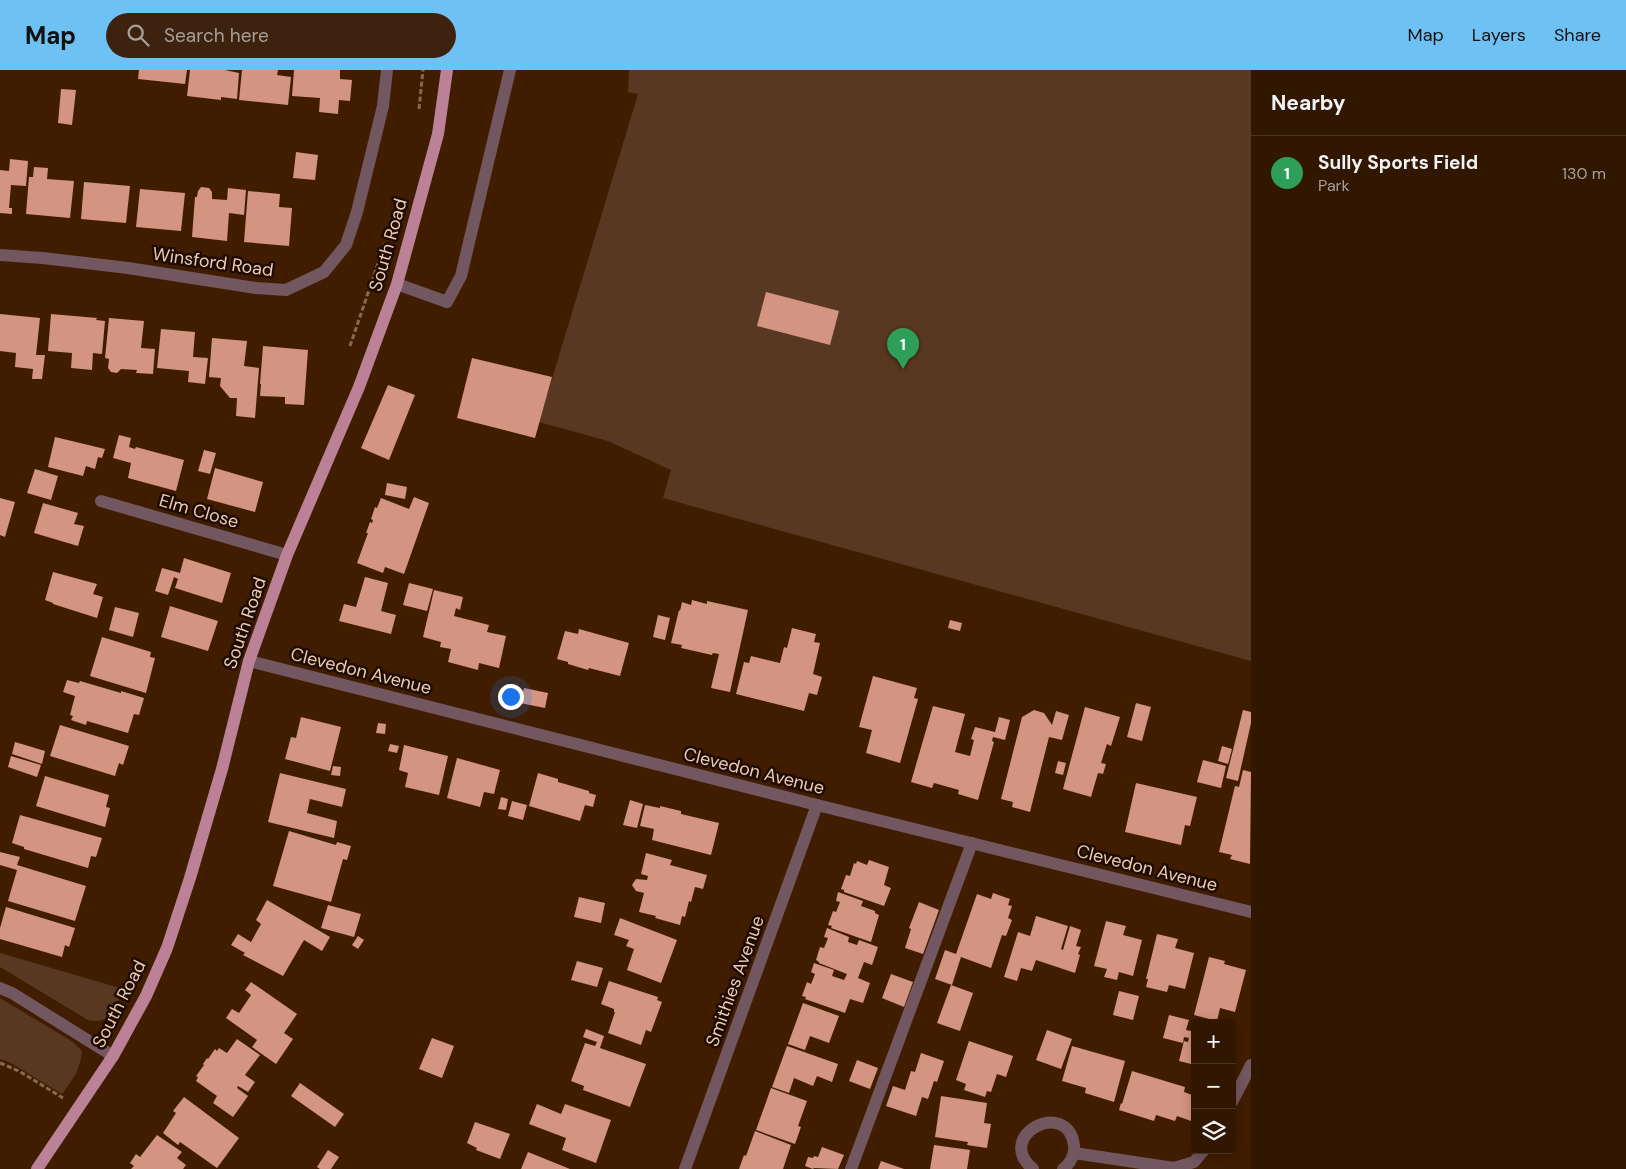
<!DOCTYPE html>
<html lang="en">
<head>
<meta charset="utf-8">
<style>
  :root { --surface:#311600; --page:#3d230f; --text:#f1f3f6; --muted:#a89f99; --line:#4c3522; --accent:#6ec2f3 }
  body { margin:0; font-family:"DM Sans",sans-serif; background:var(--page); color:var(--text) }
  .controls { position:absolute; right:15px; bottom:15px; display:grid; overflow:hidden; border-radius:5px; box-shadow:0 2px 12px #0003 }
  .controls button { width:45px; height:45px; display:grid; place-items:center; padding:0; border:0; border-bottom:1px solid var(--line); background:var(--surface); color:var(--text); font:25px sans-serif }
  .you { position:absolute; left:510px; top:626px; width:18px; height:18px; margin:-12px; border:4px solid #fff; border-radius:50%; background:#1a73e8; box-shadow:0 0 0 8px #1a73e833 }
  .badge { display:grid; place-items:center; width:32px; height:32px; border-radius:50%; background:var(--accent); color:#fff; font-size:16px; font-weight:700 }
  .pin { position:absolute; translate:-50% -41px; filter:drop-shadow(0 1px 2px #0008) }
  .pin::after { content:''; position:absolute; top:26px; width:18px; height:15px; background:inherit; clip-path:polygon(0 0,100% 0,50% 100%) }
  .list { margin:0; padding:0; list-style:none }
  h2 { display:flex; justify-content:space-between; align-items:center; height:65px; margin:0; padding:0 20px; font-size:21px }
  h2 small { font-size:16px; font-weight:400; color:var(--muted) }
  .list li { display:grid; grid-template-columns:32px 1fr auto; gap:15px; align-items:center; box-sizing:border-box; height:75px; padding:0 20px; border-top:1px solid var(--line) }
  .list b { display:block; font-size:19px; white-space:nowrap }
  .list p { margin:0; font-size:16px; white-space:nowrap; color:var(--muted) }
  .list em { font-size:16px; font-style:normal; color:var(--muted) }
  .icon { flex:none; width:28px; height:28px; fill:none; stroke:currentColor; stroke-width:2; stroke-linecap:round; stroke-linejoin:round }
  .map { position:relative; flex:none; width:1251px; height:1099px; overflow:hidden }
  header { display:flex; align-items:center; gap:30px; box-sizing:border-box; height:70px; padding:0 25px; background:var(--accent); color:#111 }
  header strong { font-size:24px }
  nav { display:flex; gap:28px; margin-inline-start:auto; font-size:18px }
  .search { width:350px; height:45px; background:var(--page); display:flex; align-items:center; gap:12px; box-sizing:border-box; padding:0 18px; border-radius:28px; color:var(--muted); font-size:19px }
  main { display:flex }
  aside { flex:1; background:var(--surface) }
  .map>svg:first-child { display:block }
  .green { fill:#583820 }
  .building { fill:#d39482 }
  .lines { fill:none; stroke-linecap:round; stroke-linejoin:round }
  .path { stroke:#89684e; stroke-width:3; stroke-dasharray:5 2.5; stroke-linecap:butt }
  .minor { stroke:#725660; stroke-width:12 }
  .major { stroke:#bb8297; stroke-width:12 }
  .labels { text-anchor:middle; dominant-baseline:central; stroke-width:5; stroke-linejoin:round; paint-order:stroke }
  .street-label { font-size:18px; fill:#e9cbb6; stroke:#1f0b00 }
</style>
</head>
<body>
<header>
<strong>Map</strong>
<div class="search"><svg class="icon" aria-label="search" viewBox="0 0 24 24"><circle cx="10" cy="10" r="6"/><path d="M15 15l6 6"/></svg>Search here</div>
<nav><a>Map</a><a>Layers</a><a>Share</a></nav>
</header>
<main>
<div class="map">
<svg width="1251" height="1099" viewBox="0 0 1251 1099">
  <rect width="100%" height="100%" fill="#411d00"/>
  <!-- green -->
  <g class="green">
    <polygon points="629,0 1251,0 1251,591 663,428 671,400 608,371 539,352 638,24 628,22"/>
    <path d="M0 883 123 919C115 938 113 955 88 950L0 897Z"/>
    <path d="M0 928 73 972 82 981C80 1001 73 1009 62 1024L11 993 0 989Z"/>
  </g>
  <!-- building -->
  <g class="building">
    <polygon points="139,0 187,0 185,14 138,9"/>
    <polygon points="190,0 225,0 239,3 237,29 221,27 221,30 187,26"/>
    <polygon points="242,0 278,0 277,5 291,7 288,35 239,30"/>
    <polygon points="294,0 340,0 340,9 352,10 350,31 339,30 338,44 319,42 320,28 292,26"/>
    <polygon points="61,19 76,20 72,55 58,53"/>
    <polygon points="296,82 318,85 315,110 293,108"/>
    <polygon points="10,89 28,91 26,116 11,115 9,138 12,138 12,144 0,143 0,100 9,101"/>
    <polygon points="34,97 48,98 47,109 74,111 70,148 26,144 29,107 33,107"/>
    <polygon points="84,112 130,116 126,153 81,149"/>
    <polygon points="201,117 209,118 212,122 212,129 227,130 228,118 246,120 244,145 229,143 227,171 192,167 195,127 197,127 198,121"/>
    <polygon points="140,119 185,123 181,161 136,157"/>
    <polygon points="248,121 280,124 279,137 292,138 289,176 244,172"/>
    <polygon points="766,222 839,241 830,275 757,256"/>
    <polygon points="0,244 40,248 36,285 45,285 42,309 32,309 33,299 15,297 16,283 0,281"/>
    <polygon points="51,244 97,248 96,250 105,251 102,284 93,283 92,300 71,298 72,283 48,281"/>
    <polygon points="109,248 144,251 141,278 155,279 153,304 136,303 137,300 121,299 117,303 111,302 108,298 109,289 105,288"/>
    <polygon points="161,259 195,262 193,287 208,288 205,314 188,312 189,301 157,298"/>
    <polygon points="212,268 247,271 244,296 259,298 255,348 236,346 237,328 230,328 220,316 221,308 209,307"/>
    <polygon points="263,276 308,280 304,335 285,334 285,327 260,326 261,314 260,314"/>
    <polygon points="472,288 552,307 535,368 457,348"/>
    <polygon points="388,315 415,325 389,390 361,378"/>
    <polygon points="119,365 131,368 129,377 135,379 136,377 184,390 176,421 128,408 131,393 113,388"/>
    <polygon points="55,367 105,379 102,388 98,387 95,399 86,396 83,406 48,397"/>
    <polygon points="204,380 216,383 210,404 198,401"/>
    <polygon points="215,398 263,412 255,442 207,429"/>
    <polygon points="35,399 58,406 51,430 27,423"/>
    <polygon points="387,413 407,417 405,429 385,425"/>
    <polygon points="414,427 429,433 404,504 385,497 383,503 357,493 368,463 366,463 370,452 372,453 373,450 371,449 375,437 377,438 381,428 409,439"/>
    <polygon points="0,428 15,432 5,467 0,465"/>
    <polygon points="43,433 78,443 74,454 84,456 78,476 34,463"/>
    <polygon points="184,488 231,503 222,533 175,518 178,509 174,507 168,525 155,521 162,498 180,503"/>
    <polygon points="53,502 97,514 93,524 103,527 97,548 53,534 53,533 45,530"/>
    <polygon points="365,507 388,513 381,541 396,545 391,564 339,551 344,534 356,537"/>
    <polygon points="409,513 433,519 427,541 403,535"/>
    <polygon points="434,520 463,527 460,540 456,538 454,546 489,555 487,562 506,566 499,598 479,593 478,600 448,592 451,579 440,577 441,572 423,567"/>
    <polygon points="692,530 707,534 707,531 748,540 730,622 711,618 719,584 713,583 712,585 681,578 682,575 671,573 679,540 680,541 682,532 691,535"/>
    <polygon points="170,536 218,551 208,581 161,567"/>
    <polygon points="115,537 139,543 133,567 109,560"/>
    <polygon points="658,545 670,548 665,570 653,567"/>
    <polygon points="950,550 962,553 960,561 948,558"/>
    <polygon points="792,558 816,564 814,572 820,573 813,604 822,607 817,625 809,623 804,641 736,624 744,592 749,593 751,586 780,593 784,577 787,578"/>
    <polygon points="579,559 629,573 620,606 589,598 588,600 568,594 568,592 557,589 565,561 578,564"/>
    <polygon points="102,567 151,582 150,587 155,588 146,623 90,606"/>
    <polygon points="873,606 917,618 914,628 918,629 900,693 866,683 872,660 859,657"/>
    <polygon points="67,610 79,613 80,611 121,623 121,621 144,628 139,645 134,644 128,663 87,651 86,655 71,650 73,646 70,645 75,626 63,622"/>
    <polygon points="524,618 548,623 545,638 520,633"/>
    <polygon points="1136,633 1151,637 1142,671 1127,667"/>
    <polygon points="933,636 965,644 955,682 970,686 974,670 971,669 975,657 995,662 999,647 1010,650 1005,670 993,667 992,671 994,672 978,730 958,724 959,720 934,713 932,718 911,712"/>
    <polygon points="1085,637 1120,647 1111,676 1107,674 1101,693 1106,694 1103,704 1098,703 1091,727 1063,719"/>
    <polygon points="1034,640 1044,643 1052,655 1056,641 1069,645 1062,670 1049,667 1030,742 1012,737 1013,732 1001,729 1022,647"/>
    <polygon points="1243,640 1251,642 1251,653 1238,711 1226,708"/>
    <polygon points="301,647 341,657 330,701 285,689 291,667 296,668"/>
    <polygon points="378,653 386,654 385,664 376,663"/>
    <polygon points="60,655 129,676 123,695 119,693 115,706 50,686"/>
    <polygon points="15,672 45,681 42,694 12,684"/>
    <polygon points="390,674 399,676 397,683 388,681"/>
    <polygon points="404,675 448,686 439,725 405,717 408,703 399,700"/>
    <polygon points="1222,676 1232,679 1228,694 1218,691"/>
    <polygon points="11,686 41,695 37,707 8,697"/>
    <polygon points="457,688 500,700 494,724 484,722 480,737 447,728"/>
    <polygon points="1203,690 1226,696 1221,718 1197,712"/>
    <polygon points="1058,691 1066,693 1063,705 1055,703"/>
    <polygon points="333,696 341,697 340,706 331,705"/>
    <polygon points="1243,700 1251,702 1250,794 1230,789 1232,785 1219,782 1235,716 1239,717"/>
    <polygon points="280,703 346,719 342,737 310,729 307,743 337,751 334,768 268,752"/>
    <polygon points="538,703 558,709 558,712 589,721 589,723 596,725 593,737 585,735 580,751 529,736"/>
    <polygon points="45,706 109,725 106,737 110,738 105,757 36,736"/>
    <polygon points="1136,713 1197,727 1190,756 1185,755 1181,775 1125,762"/>
    <polygon points="501,727 508,729 506,740 498,739"/>
    <polygon points="630,730 643,734 637,758 623,755"/>
    <polygon points="512,731 527,735 523,750 508,746"/>
    <polygon points="645,735 660,738 660,736 681,741 681,744 719,753 711,785 652,770 654,759 640,756"/>
    <polygon points="20,745 102,768 96,787 91,786 88,798 24,779 24,777 12,773"/>
    <polygon points="289,761 336,775 337,772 351,776 347,790 343,789 331,832 273,816"/>
    <polygon points="0,782 20,787 17,795 86,816 75,851 8,831 17,800 0,795"/>
    <polygon points="646,783 672,790 670,795 707,805 703,819 695,817 691,832 689,831 685,847 682,846 680,855 655,848 656,846 639,842 644,823 636,821 632,815 636,809 647,810 648,806 641,804"/>
    <polygon points="869,790 889,797 884,815 891,818 884,836 844,822 844,820 841,819 846,805 850,806 854,793 856,794 857,791 867,795"/>
    <polygon points="838,822 863,831 861,836 875,841 875,843 879,845 871,872 831,858 832,856 828,855 833,841 836,842 840,832 836,831"/>
    <polygon points="993,823 1010,829 1008,835 1012,836 1008,848 1012,850 1006,866 1002,865 991,898 961,887 952,915 935,909 945,880 956,884 977,824 991,829"/>
    <polygon points="579,827 605,833 601,853 574,847"/>
    <polygon points="267,830 330,867 322,881 304,870 283,906 243,885 245,883 231,875 238,864 251,872 261,854 256,850"/>
    <polygon points="919,832 939,840 923,884 905,878 911,859 909,858"/>
    <polygon points="328,835 361,844 354,867 321,858"/>
    <polygon points="6,837 75,858 69,877 65,875 62,887 0,869 0,858"/>
    <polygon points="1036,846 1068,856 1061,879 1063,880 1070,856 1081,860 1076,876 1081,877 1078,884 1080,885 1075,903 1036,890 1032,901 1021,898 1017,911 1004,907 1018,862 1030,866"/>
    <polygon points="620,848 677,870 661,913 627,900 634,879 626,876 629,870 614,865"/>
    <polygon points="1106,851 1126,856 1123,865 1142,870 1133,906 1119,902 1117,910 1104,907 1107,899 1094,896"/>
    <polygon points="827,858 849,867 848,872 857,875 859,870 878,877 872,895 864,892 858,908 870,913 863,933 850,929 845,943 805,929 806,927 802,926 807,912 811,914 815,904 811,902 814,893 834,900 832,906 844,910 847,904 819,893 819,892 816,890 820,877 824,878 828,868 824,867"/>
    <polygon points="1157,864 1178,869 1175,878 1194,883 1185,919 1169,915 1167,922 1146,917 1148,909 1146,909"/>
    <polygon points="358,866 364,870 358,879 352,875"/>
    <polygon points="1209,887 1225,891 1224,894 1246,900 1235,942 1220,938 1217,951 1194,945"/>
    <polygon points="577,891 603,898 597,917 571,910"/>
    <polygon points="891,904 913,912 904,937 882,928"/>
    <polygon points="609,911 658,927 657,930 662,932 651,962 646,960 641,975 608,963 615,942 614,942 614,939 601,934"/>
    <polygon points="251,912 297,944 284,963 293,969 276,994 252,977 257,970 226,948 232,939 239,943 251,925 245,920"/>
    <polygon points="951,915 973,923 960,961 937,953"/>
    <polygon points="1119,921 1139,926 1133,950 1113,945"/>
    <polygon points="803,933 839,946 829,973 810,966 805,980 788,974"/>
    <polygon points="1169,945 1189,950 1186,960 1191,961 1195,950 1195,995 1179,991 1184,971 1188,972 1189,968 1184,967 1183,973 1163,968"/>
    <polygon points="586,959 604,966 600,978 646,994 630,1037 583,1020 584,1016 571,1011 585,973 595,976 597,972 583,967"/>
    <polygon points="1047,960 1072,969 1061,999 1036,990"/>
    <polygon points="432,968 454,976 442,1008 419,999"/>
    <polygon points="237,969 260,985 245,1005 255,1012 248,1022 238,1016 237,1018 248,1026 233,1047 213,1033 217,1026 196,1011 198,1007 196,1006 204,995 203,994 207,988 208,989 215,979 217,981 219,978 227,983"/>
    <polygon points="969,971 1013,986 1006,1007 997,1004 991,1022 987,1021 985,1027 964,1020 966,1014 956,1010"/>
    <polygon points="787,976 838,994 832,1012 817,1006 813,1016 794,1008 789,1023 772,1017"/>
    <polygon points="1072,976 1125,991 1114,1032 1085,1023 1086,1018 1062,1011"/>
    <polygon points="921,983 944,991 937,1012 934,1011 928,1029 922,1027 916,1046 886,1036 893,1016 905,1020 911,1001 915,1002"/>
    <polygon points="857,990 878,998 870,1019 849,1011"/>
    <polygon points="1132,1001 1185,1017 1184,1022 1195,1026 1195,1040 1191,1051 1177,1046 1175,1051 1156,1045 1154,1051 1119,1040 1121,1033 1122,1034"/>
    <polygon points="300,1013 344,1044 335,1057 291,1026"/>
    <polygon points="771,1018 807,1031 798,1056 801,1057 795,1074 756,1060"/>
    <polygon points="941,1026 987,1033 984,1053 991,1054 987,1078 967,1075 968,1072 935,1067"/>
    <polygon points="184,1027 239,1068 217,1098 180,1072 178,1075 163,1063 176,1043 173,1041"/>
    <polygon points="537,1034 561,1044 565,1034 611,1050 596,1093 562,1080 566,1068 529,1054"/>
    <polygon points="475,1052 510,1064 500,1089 476,1080 477,1078 467,1073"/>
    <polygon points="755,1061 791,1075 783,1099 739,1099 744,1085 746,1086"/>
    <polygon points="157,1065 182,1082 177,1088 186,1095 183,1099 131,1099 134,1096 130,1093 136,1084 140,1087"/>
    <polygon points="934,1075 970,1080 967,1099 930,1099"/>
    <polygon points="822,1077 844,1085 838,1099 814,1098 813,1099 805,1096 808,1087 813,1088 814,1086 818,1087"/>
    <polygon points="328,1080 339,1087 331,1099 320,1099 317,1097"/>
    <polygon points="528,1082 570,1099 521,1099"/>
    <polygon points="881,1091 904,1099 878,1099"/>
  </g>
  <g class="lines">
    <!-- path -->
    <g class="path">
      <polyline points="419,39 423,0"/>
      <polyline points="350,276 385,173"/>
      <polyline points="0,993 19,1001 63,1028"/>
    </g>
    <!-- minor -->
    <g class="minor">
      <polyline points="0,185 43,188 128,198 256,218 286,220 324,202 346,175 357,142 383,36 387,0"/>
      <polyline points="397,214 447,232 461,206 510,0"/>
      <polyline points="101,431 287,485"/>
      <polyline points="249,591 817,735 1251,842"/>
      <polyline points="0,918 12,923 113,986"/>
      <polyline points="1232,1032 1251,995"/>
      <polyline points="1074,1083 1174,1098 1194,1092 1204,1080"/>
      <polyline points="685,1099 817,735"/>
      <polyline points="851,1099 972,773"/>
      <path d="M1033 1099C993 1066 1067 1027 1074 1075 1075 1084 1071 1093 1063 1099"/>
    </g>
    <!-- major -->
    <polyline class="major" points="37,1099 113,986 146,926 167,878 190,808 222,699 249,591 287,485 359,317 397,214 438,64 447,0"/>
  </g>
  <g class="labels">
    <!-- street labels -->
    <g class="street-label">
      <text transform="translate(388 175) rotate(-74)">South Road</text>
      <text transform="translate(213 192) rotate(8)">Winsford Road</text>
      <text transform="translate(199 441) rotate(16)">Elm Close</text>
      <text transform="translate(245 553) rotate(-71)">South Road</text>
      <text transform="translate(361 601) rotate(14)">Clevedon Avenue</text>
      <text transform="translate(754 701) rotate(14)">Clevedon Avenue</text>
      <text transform="translate(1147 798) rotate(14)">Clevedon Avenue</text>
      <text transform="translate(735 911) rotate(-70)">Smithies Avenue</text>
      <text transform="translate(119 934) rotate(-63)">South Road</text>
    </g>
  </g>
</svg>
<div class="controls">
<button>+</button>
<button>−</button>
<button><svg class="icon" aria-label="layers" viewBox="0 0 24 24"><path d="M12 4l9 5-9 5-9-5zM3 14l9 5 9-5"/></svg></button>
</div>
<div class="you"></div>
<div class="pin badge" style="left:903px;top:299px;background:#2e9e5b">1</div>
</div>
<aside>
<h2>Nearby<small></small></h2>
<ul class="list">
<li><span class="badge" style="background:#2e9e5b">1</span><div><b>Sully Sports Field</b><p>Park</p></div><em>130 m</em></li>
</ul>
</aside>
</main>
</body>
</html>
